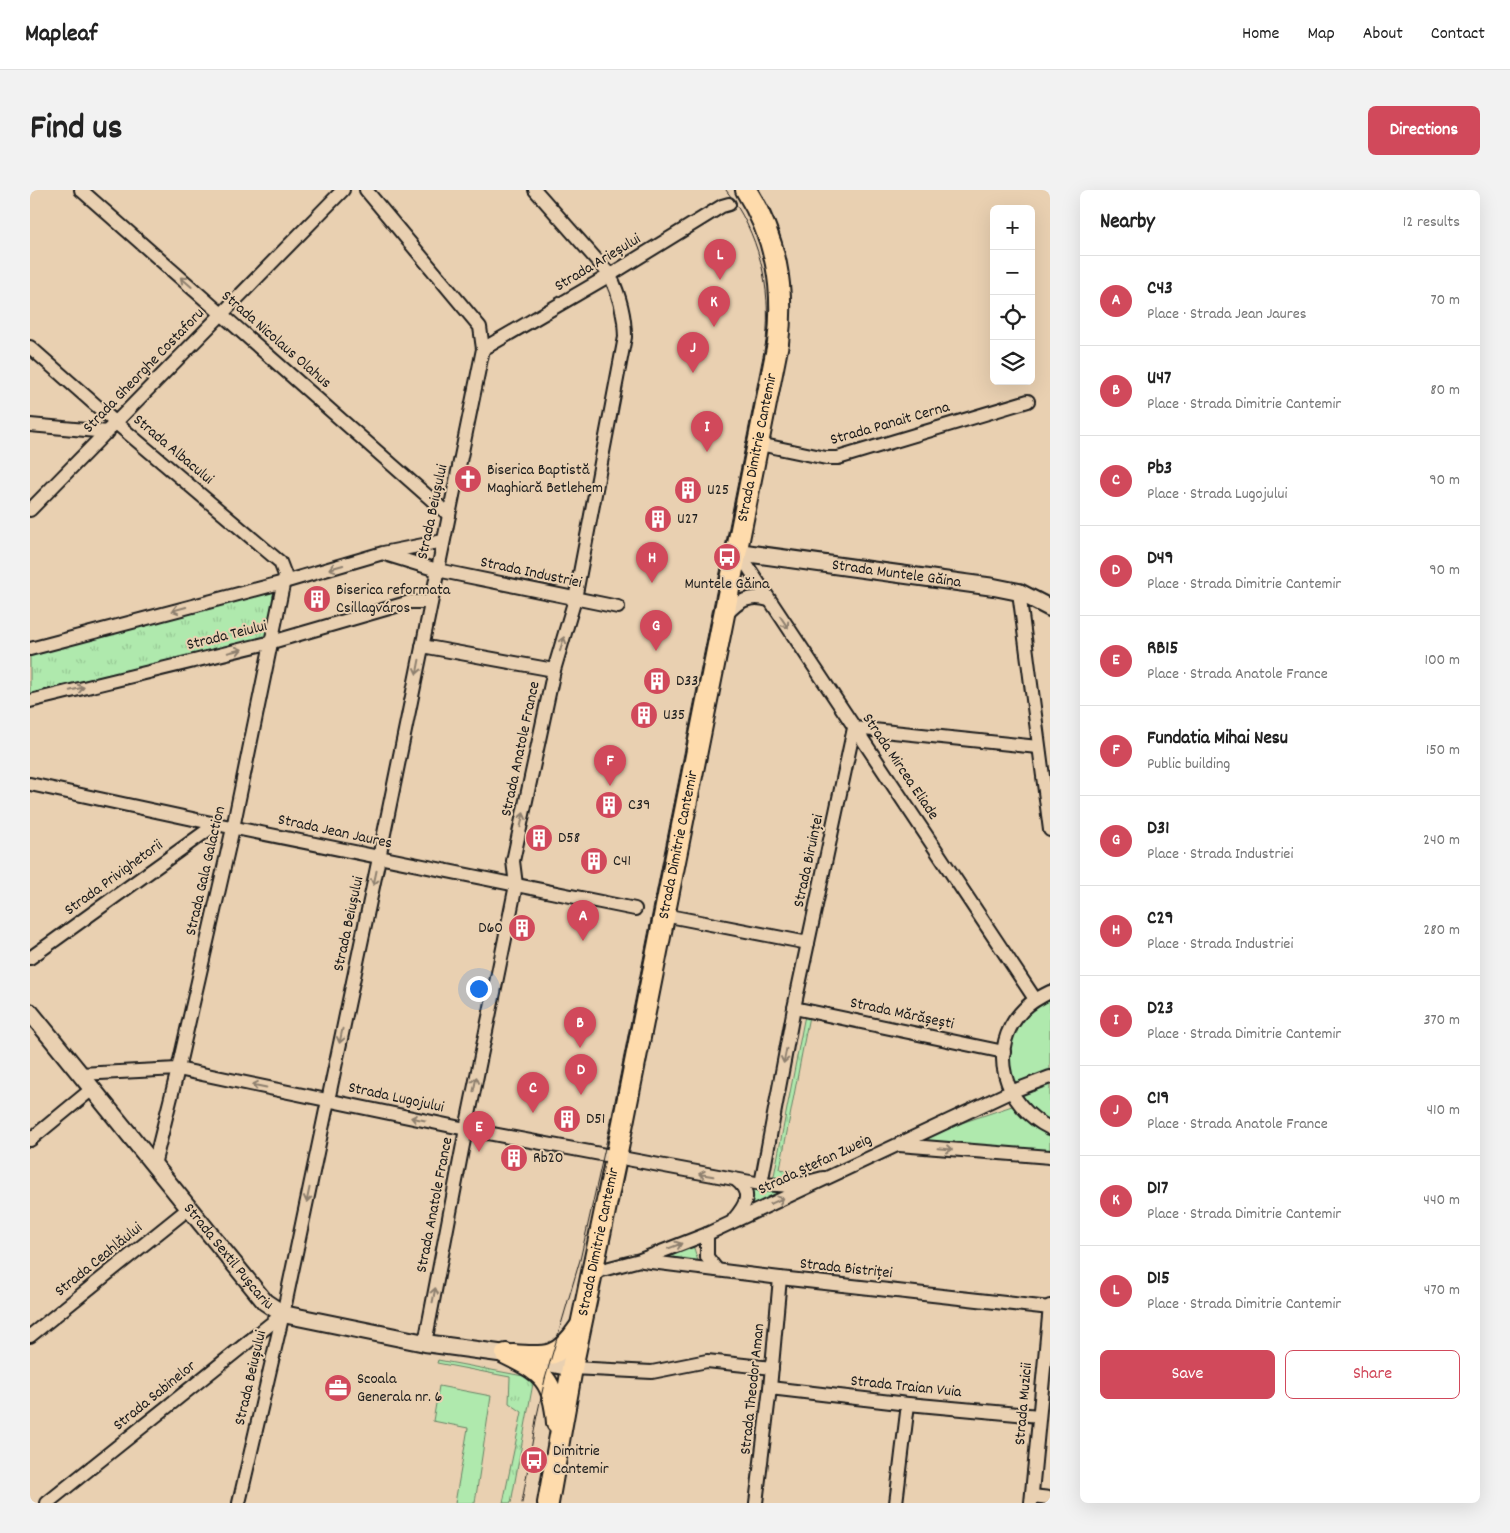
<!DOCTYPE html>
<html lang="en">
<head>
<meta charset="utf-8">
<style>
  :root { --surface:#fff; --page:#f2f2f2; --text:#222; --muted:#767676; --line:#e0e0e0; --accent:#d1495b }
  body { margin:0; font-family:Dekko,sans-serif; background:var(--page); color:var(--text) }
  .controls { position:absolute; right:15px; top:15px; display:grid; overflow:hidden; border-radius:8px; box-shadow:0 5px 20px #0002 }
  .controls button { width:45px; height:45px; display:grid; place-items:center; padding:0; border:0; border-bottom:1px solid var(--line); background:var(--surface); color:var(--text); font:25px sans-serif }
  .you { position:absolute; left:448px; top:798px; width:18px; height:18px; margin:-12px; border:4px solid #fff; border-radius:50%; background:#1a73e8; box-shadow:0 0 0 8px #1a73e833 }
  .badge { display:grid; place-items:center; width:32px; height:32px; border-radius:50%; background:var(--accent); color:#fff; font-size:16px; font-weight:700 }
  .pin { position:absolute; translate:-50% -41px; filter:drop-shadow(0 1px 2px #0008) }
  .pin::after { content:''; position:absolute; top:26px; width:18px; height:15px; background:inherit; clip-path:polygon(0 0,100% 0,50% 100%) }
  .list { margin:0; padding:0; list-style:none }
  h2 { display:flex; justify-content:space-between; align-items:center; height:65px; margin:0; padding:0 20px; font-size:21px }
  h2 small { font-size:16px; font-weight:400; color:var(--muted) }
  .list li { display:grid; grid-template-columns:32px 1fr auto; gap:15px; align-items:center; box-sizing:border-box; height:90px; padding:0 20px; border-top:1px solid var(--line) }
  .list b { display:block; font-size:19px; white-space:nowrap }
  .list p { margin:0; font-size:16px; white-space:nowrap; color:var(--muted) }
  .list em { font-size:16px; font-style:normal; color:var(--muted) }
  .actions { display:flex; gap:10px; padding:15px 20px }
  .actions a { flex:1; padding:11px 0; border:1px solid var(--accent); border-radius:8px; text-align:center; font-size:18px; color:var(--accent) }
  .actions .main { background:var(--accent); color:#fff }
  .icon { flex:none; width:28px; height:28px; fill:none; stroke:currentColor; stroke-width:2; stroke-linecap:round; stroke-linejoin:round }
  .map { position:relative; flex:none; width:1020px; height:1313px; overflow:hidden; border-radius:8px }
  header { display:flex; align-items:center; gap:30px; box-sizing:border-box; height:70px; padding:0 25px; background:var(--surface); border-bottom:1px solid var(--line) }
  header strong { font-size:24px }
  nav { display:flex; gap:28px; margin-inline-start:auto; font-size:18px }
  .intro { display:flex; align-items:center; justify-content:space-between; box-sizing:border-box; height:120px; padding:0 30px }
  h1 { margin:0; font-size:35px }
  .button { padding:12px 22px; border-radius:8px; background:var(--accent); color:#fff; font-size:18px; font-weight:700 }
  main { display:flex; gap:30px; padding:0 30px }
  aside { flex:1; background:var(--surface); border-radius:8px; box-shadow:0 5px 20px #0002 }
  .map>svg:first-child { display:block }
  .grass { fill:url(#grass-tufts); stroke:#668264 }
  .green { fill:#afe9ad; stroke:#668264 }
  .lines { fill:none; stroke-linecap:round; stroke-linejoin:round }
  .minor-casing { stroke:#1c1c1c; stroke-width:16 }
  .tertiary-casing { stroke:#1c1c1c; stroke-width:20 }
  .primary-casing { stroke:#1c1c1c; stroke-width:24 }
  .minor { stroke:#e9d0b1; stroke-width:12 }
  .tertiary { stroke:#e9d0b1; stroke-width:16 }
  .primary { stroke:#fedbac; stroke-width:20 }
  .tram { stroke:#1c1c1c; stroke-width:1 }
  .oneway { stroke:#8d7f6e }
  .labels { text-anchor:middle; dominant-baseline:central; stroke-width:4; stroke-linejoin:round; paint-order:stroke }
  .street-label { font-size:16px; fill:#1c1c1c; stroke:#e9d0b1 }
  .poi-label { font-size:16px; fill:#1c1c1c; stroke:#e9d0b1; text-anchor:start }
</style>
</head>
<body>
<header>
<strong>Mapleaf</strong>
<nav><a>Home</a><a>Map</a><a>About</a><a>Contact</a></nav>
</header>
<div class="intro"><h1>Find us</h1><a class="button">Directions</a></div>
<main>
<div class="map">
<svg width="1020" height="1313" viewBox="0 0 1020 1313">
  <defs>
    <pattern id="grass-tufts" width="24" height="20" patternUnits="userSpaceOnUse" patternTransform="scale(1.25)"><rect width="24" height="20" fill="#afe9ad"/><path d="M3 7l-1-3M5 7V3M7 7l1-3M15 17l-1-3M17 17v-4M19 17l1-3" fill="none" stroke="#96c794"/></pattern>
  </defs>
  <rect width="100%" height="100%" fill="#e9d0b1"/>
  <filter id="ink" filterUnits="userSpaceOnUse"><feTurbulence type="fractalNoise" baseFrequency=".02" numOctaves="2"/><feDisplacementMap in="SourceGraphic" scale="10" xChannelSelector="R" yChannelSelector="G"/><feConvolveMatrix kernelMatrix="1 2 1 2 8 2 1 2 1" color-interpolation-filters="sRGB"/></filter>
  <g filter="url(#ink)">
    <!-- grass -->
    <g class="grass">
      <polygon points="254,392 242,452 0,511 0,459"/>
      <polygon points="775,825 779,826 750,979 762,981 772,986 781,983 781,988 758,993 743,991"/>
      <polygon points="663,1055 668,1071 639,1067"/>
      <polygon points="408,1170 504,1188 481,1313 473,1313 492,1222 479,1213 480,1187 407,1173"/>
    </g>
    <!-- green -->
    <g class="green">
      <polygon points="1020,802 1020,967 866,955 988,914 976,891 983,832"/>
      <polygon points="719,997 758,999 719,1019 722,1009"/>
      <polygon points="409,1196 461,1206 445,1313 425,1313 438,1238 403,1231"/>
    </g>
    <g class="lines">
      <!-- minor casing -->
      <g class="minor-casing">
        <g id="minor">
          <polyline points="51,0 419,325"/>
          <polyline points="0,157 86,233 250,372 255,385 203,638 148,879 124,975"/>
          <polyline points="453,159 580,85 692,16 699,14"/>
          <polyline points="0,235 78,242"/>
          <polyline points="729,254 796,268 808,268 998,211"/>
          <polyline points="0,320 313,0"/>
          <polyline points="708,362 1005,809"/>
          <polyline points="355,364 407,380 588,417"/>
          <polyline points="989,402 1020,640"/>
          <path d="M696 425C708 411 720 404 739 410"/>
          <polyline points="392,456 524,480"/>
          <polyline points="0,459 254,392 353,363 413,351"/>
          <polyline points="0,511 242,452 380,412 401,412"/>
          <polyline points="0,594 186,634 605,719"/>
          <polyline points="634,725 778,753"/>
          <polyline points="0,768 186,634"/>
          <path d="M1020 802C1010 807 1002 811 994 819 955 858 974 916 1020 938"/>
          <polyline points="764,818 974,862"/>
          <polyline points="50,884 148,879 436,939 731,994 762,996 793,988"/>
          <polyline points="0,950 62,899"/>
          <polyline points="869,955 1020,967"/>
          <polyline points="731,994 764,818 824,538 1008,557"/>
          <path d="M704 1029C716 1015 723 1003 706 990"/>
          <polyline points="677,1044 677,1067 687,1080"/>
          <polyline points="613,1071 750,1088 1020,1118"/>
          <polyline points="561,1086 572,1080 610,1070 677,1044 978,903 1020,887"/>
          <polyline points="0,1146 158,1019"/>
          <path d="M395 1153 436 939 486 695 483 671 524 480 545 409 595 147C595 124 590 106 580 85L505 0"/>
          <polyline points="542,1178 622,1182 677,1171 742,1178"/>
          <polyline points="740,1198 878,1214 1009,1226"/>
          <polyline points="1002,1306 1020,1308"/>
          <polyline points="17,1313 253,1124"/>
          <polyline points="209,1313 255,1115 349,668 453,159 450,137 336,0"/>
          <polyline points="726,1313 740,1198 750,1088"/>
          <polyline points="866,1313 878,1214"/>
          <polyline points="1001,1313 1020,1116"/>
        </g>
      </g>
      <!-- tertiary casing -->
      <g class="tertiary-casing">
        <g id="tertiary">
          <path id="s1" d="M708 362 964 397 989 402 1020 418"/>
          <path id="s2" d="M0 822 235 1112 253 1124 395 1153 476 1164 542 1178"/>
        </g>
      </g>
      <!-- primary casing -->
      <g class="primary-casing">
        <g id="primary">
          <path d="M476 1164C513 1182 524 1190 527 1233"/>
          <path d="M483 1165C517 1168 529 1168 549 1138"/>
          <path id="s3" d="M518 1313 542 1178 586 968 748 153C755 97 746 48 716 0"/>
        </g>
      </g>
      <!-- minor -->
      <use href="#minor" class="minor"/>
      <!-- tertiary -->
      <use href="#tertiary" class="tertiary"/>
      <!-- primary -->
      <use href="#primary" class="primary"/>
      <!-- tram -->
      <path class="tram" d="M492 1313 506 1230 515 1189 550 1070 581 931 736 151C742 97 729 43 696 0"/>
    </g>
    <!-- one-way arrows -->
    <defs><path id="oneway-shaft" d="M-6 0H5M1.5-3L5.5 0L1.5 3" fill="none" stroke-width="1.6" stroke-linecap="round" stroke-linejoin="round" transform="scale(1.25)"/></defs>
    <g class="oneway">
      <use href="#oneway-shaft" transform="translate(156 92) rotate(-139)"/>
      <use href="#oneway-shaft" transform="translate(306 377) rotate(164)"/>
      <use href="#oneway-shaft" transform="translate(149 419) rotate(165)"/>
      <use href="#oneway-shaft" transform="translate(754 432) rotate(56)"/>
      <use href="#oneway-shaft" transform="translate(532 454) rotate(-74)"/>
      <use href="#oneway-shaft" transform="translate(205 461) rotate(-14)"/>
      <use href="#oneway-shaft" transform="translate(388 477) rotate(101)"/>
      <use href="#oneway-shaft" transform="translate(47 499) rotate(-14)"/>
      <use href="#oneway-shaft" transform="translate(492 630) rotate(-78)"/>
      <use href="#oneway-shaft" transform="translate(345 688) rotate(102)"/>
      <use href="#oneway-shaft" transform="translate(311 846) rotate(102)"/>
      <use href="#oneway-shaft" transform="translate(755 866) rotate(101)"/>
      <use href="#oneway-shaft" transform="translate(445 894) rotate(-78)"/>
      <use href="#oneway-shaft" transform="translate(229 896) rotate(-168)"/>
      <use href="#oneway-shaft" transform="translate(388 929) rotate(-168)"/>
      <use href="#oneway-shaft" transform="translate(915 959) rotate(5)"/>
      <use href="#oneway-shaft" transform="translate(676 985) rotate(-170)"/>
      <use href="#oneway-shaft" transform="translate(278 1005) rotate(102)"/>
      <use href="#oneway-shaft" transform="translate(747 1011) rotate(-24)"/>
      <use href="#oneway-shaft" transform="translate(645 1056) rotate(-21)"/>
      <use href="#oneway-shaft" transform="translate(404 1105) rotate(-79)"/>
    </g>
  </g>
  <!-- icons -->
  <defs>
    <g id="church-disc" transform="scale(1.4375)"><circle r="9.5" fill="#d1495b" stroke="#e9d0b1"/><path d="M-1.2-6h2.4v3.5h3.3v2.4h-3.3V6h-2.4V-.1h-3.3v-2.4h3.3Z" fill="#fff"/></g>
    <g id="building-disc" transform="scale(1.4375)"><circle r="9.5" fill="#d1495b" stroke="#e9d0b1"/><path d="M-4-6H4V6H1V3H-1V6H-4ZM-2.5-4.3h1.7v1.8h-1.7ZM.8-4.3h1.7v1.8H.8ZM-2.5-1h1.7V.8h-1.7ZM.8-1h1.7V.8H.8Z" fill="#fff"/></g>
    <g id="bus-disc" transform="scale(1.4375)"><circle r="9.5" fill="#d1495b" stroke="#e9d0b1"/><path d="M-5-6H5V4H4V6H2V4H-2V6H-4V4H-5ZM-3.5-4V0h7V-4ZM-3.5 1.2v1.5H-2V1.2ZM2 1.2v1.5H3.5V1.2Z" fill="#fff"/></g>
    <g id="office-disc" transform="scale(1.4375)"><circle r="9.5" fill="#d1495b" stroke="#e9d0b1"/><path d="M-6-3h4V-5.5h4V-3h4V5H-6ZM-1-4.5V-3h2v-1.5ZM-6 0V1H6V0Z" fill="#fff"/></g>
  </defs>
  <g fill-rule="evenodd">
    <use href="#church-disc" x="438" y="289"/>
    <use href="#building-disc" x="658" y="300"/>
    <use href="#building-disc" x="628" y="329"/>
    <use href="#bus-disc" x="697" y="367"/>
    <use href="#building-disc" x="287" y="409"/>
    <use href="#building-disc" x="627" y="491"/>
    <use href="#building-disc" x="614" y="525"/>
    <use href="#building-disc" x="579" y="615"/>
    <use href="#building-disc" x="509" y="648"/>
    <use href="#building-disc" x="564" y="671"/>
    <use href="#building-disc" x="492" y="738"/>
    <use href="#building-disc" x="537" y="929"/>
    <use href="#building-disc" x="484" y="968"/>
    <use href="#office-disc" x="308" y="1198"/>
    <use href="#bus-disc" x="504" y="1270"/>
  </g>
  <g class="labels">
    <!-- street labels -->
    <g class="street-label">
      <text transform="translate(568 73) rotate(-31)">Strada Arieșului</text>
      <text transform="translate(246 150) rotate(41)">Strada Nicolaus Olahus</text>
      <text transform="translate(114 181) rotate(-46)">Strada Gheorghe Costaforu</text>
      <text transform="translate(860 234) rotate(-16)">Strada Panait Cerna</text>
      <text stroke="none"><textPath href="#s3" startOffset="1076">Strada Dimitrie Cantemir</textPath></text>
      <text transform="translate(143 260) rotate(40)">Strada Albacului</text>
      <text transform="translate(403 322) rotate(-78)">Strada Beiușului</text>
      <text transform="translate(501 383) rotate(12)">Strada Industriei</text>
      <text stroke="none"><textPath href="#s1" startOffset="160">Strada Muntele Găina</textPath></text>
      <text transform="translate(197 446) rotate(-14)">Strada Teiului</text>
      <text transform="translate(491 559) rotate(-78)">Strada Anatole France</text>
      <text transform="translate(870 577) rotate(56)">Strada Mircea Eliade</text>
      <text transform="translate(305 642) rotate(12)">Strada Jean Jaures</text>
      <text stroke="none"><textPath href="#s3" startOffset="671">Strada Dimitrie Cantemir</textPath></text>
      <text transform="translate(779 671) rotate(-78)">Strada Biruinței</text>
      <text transform="translate(176 681) rotate(-77)">Strada Gala Galaction</text>
      <text transform="translate(84 688) rotate(-36)">Strada Privighetorii</text>
      <text transform="translate(319 734) rotate(-78)">Strada Beiușului</text>
      <text transform="translate(872 824) rotate(12)">Strada Mărășești</text>
      <text transform="translate(366 908) rotate(12)">Strada Lugojului</text>
      <text transform="translate(785 975) rotate(-25)">Strada Ștefan Zweig</text>
      <text transform="translate(405 1015) rotate(-79)">Strada Anatole France</text>
      <text stroke="none"><textPath href="#s3" startOffset="266">Strada Dimitrie Cantemir</textPath></text>
      <text stroke="none"><textPath href="#s2" startOffset="315">Strada Sextil Pușcariu</textPath></text>
      <text transform="translate(69 1070) rotate(-39)">Strada Ceahlăului</text>
      <text transform="translate(816 1079) rotate(6)">Strada Bistriței</text>
      <text transform="translate(221 1188) rotate(-77)">Strada Beiușului</text>
      <text transform="translate(876 1197) rotate(6)">Strada Traian Vuia</text>
      <text transform="translate(723 1199) rotate(-84)">Strada Theodor Aman</text>
      <text transform="translate(125 1206) rotate(-39)">Strada Sabinelor</text>
      <text transform="translate(994 1214) rotate(-85)">Strada Muzicii</text>
    </g>
    <!-- poi labels -->
    <g class="poi-label">
      <text x="457" y="280">Biserica Baptistă<tspan x="457" dy="18">Maghiară Betlehem</tspan></text>
      <text x="677" y="300">U25</text>
      <text x="647" y="329">U27</text>
      <text x="697" y="394" text-anchor="middle">Muntele Găina</text>
      <text x="306" y="400">Biserica reformata<tspan x="306" dy="18">Csillagváros</tspan></text>
      <text x="646" y="491">D33</text>
      <text x="633" y="525">U35</text>
      <text x="598" y="615">C39</text>
      <text x="528" y="648">D58</text>
      <text x="583" y="671">C41</text>
      <text x="473" y="738" text-anchor="end">D60</text>
      <text x="556" y="929">D51</text>
      <text x="503" y="968">Rb20</text>
      <text x="327" y="1189">Scoala<tspan x="327" dy="18">Generala nr. 6</tspan></text>
      <text x="523" y="1261">Dimitrie<tspan x="523" dy="18">Cantemir</tspan></text>
    </g>
  </g>
</svg>
<div class="controls">
<button>+</button>
<button>−</button>
<button><svg class="icon" aria-label="locate" viewBox="0 0 24 24"><circle cx="12" cy="12" r="6"/><path d="M12 2v4M12 18v4M2 12h4M18 12h4"/></svg></button>
<button><svg class="icon" aria-label="layers" viewBox="0 0 24 24"><path d="M12 4l9 5-9 5-9-5zM3 14l9 5 9-5"/></svg></button>
</div>
<div class="you"></div>
<div class="pin badge" style="left:553px;top:751px">A</div>
<div class="pin badge" style="left:550px;top:858px">B</div>
<div class="pin badge" style="left:503px;top:923px">C</div>
<div class="pin badge" style="left:551px;top:905px">D</div>
<div class="pin badge" style="left:449px;top:962px">E</div>
<div class="pin badge" style="left:580px;top:596px">F</div>
<div class="pin badge" style="left:626px;top:461px">G</div>
<div class="pin badge" style="left:622px;top:393px">H</div>
<div class="pin badge" style="left:677px;top:262px">I</div>
<div class="pin badge" style="left:663px;top:183px">J</div>
<div class="pin badge" style="left:684px;top:137px">K</div>
<div class="pin badge" style="left:690px;top:90px">L</div>
</div>
<aside>
<h2>Nearby<small>12 results</small></h2>
<ul class="list">
<li><span class="badge">A</span><div><b>C43</b><p>Place · Strada Jean Jaures</p></div><em>70 m</em></li>
<li><span class="badge">B</span><div><b>U47</b><p>Place · Strada Dimitrie Cantemir</p></div><em>80 m</em></li>
<li><span class="badge">C</span><div><b>Pb3</b><p>Place · Strada Lugojului</p></div><em>90 m</em></li>
<li><span class="badge">D</span><div><b>D49</b><p>Place · Strada Dimitrie Cantemir</p></div><em>90 m</em></li>
<li><span class="badge">E</span><div><b>RB15</b><p>Place · Strada Anatole France</p></div><em>100 m</em></li>
<li><span class="badge">F</span><div><b>Fundatia Mihai Nesu</b><p>Public building</p></div><em>150 m</em></li>
<li><span class="badge">G</span><div><b>D31</b><p>Place · Strada Industriei</p></div><em>240 m</em></li>
<li><span class="badge">H</span><div><b>C29</b><p>Place · Strada Industriei</p></div><em>280 m</em></li>
<li><span class="badge">I</span><div><b>D23</b><p>Place · Strada Dimitrie Cantemir</p></div><em>370 m</em></li>
<li><span class="badge">J</span><div><b>C19</b><p>Place · Strada Anatole France</p></div><em>410 m</em></li>
<li><span class="badge">K</span><div><b>D17</b><p>Place · Strada Dimitrie Cantemir</p></div><em>440 m</em></li>
<li><span class="badge">L</span><div><b>D15</b><p>Place · Strada Dimitrie Cantemir</p></div><em>470 m</em></li>
</ul>
<div class="actions"><a class="main">Save</a><a>Share</a></div>
</aside>
</main>
</body>
</html>
